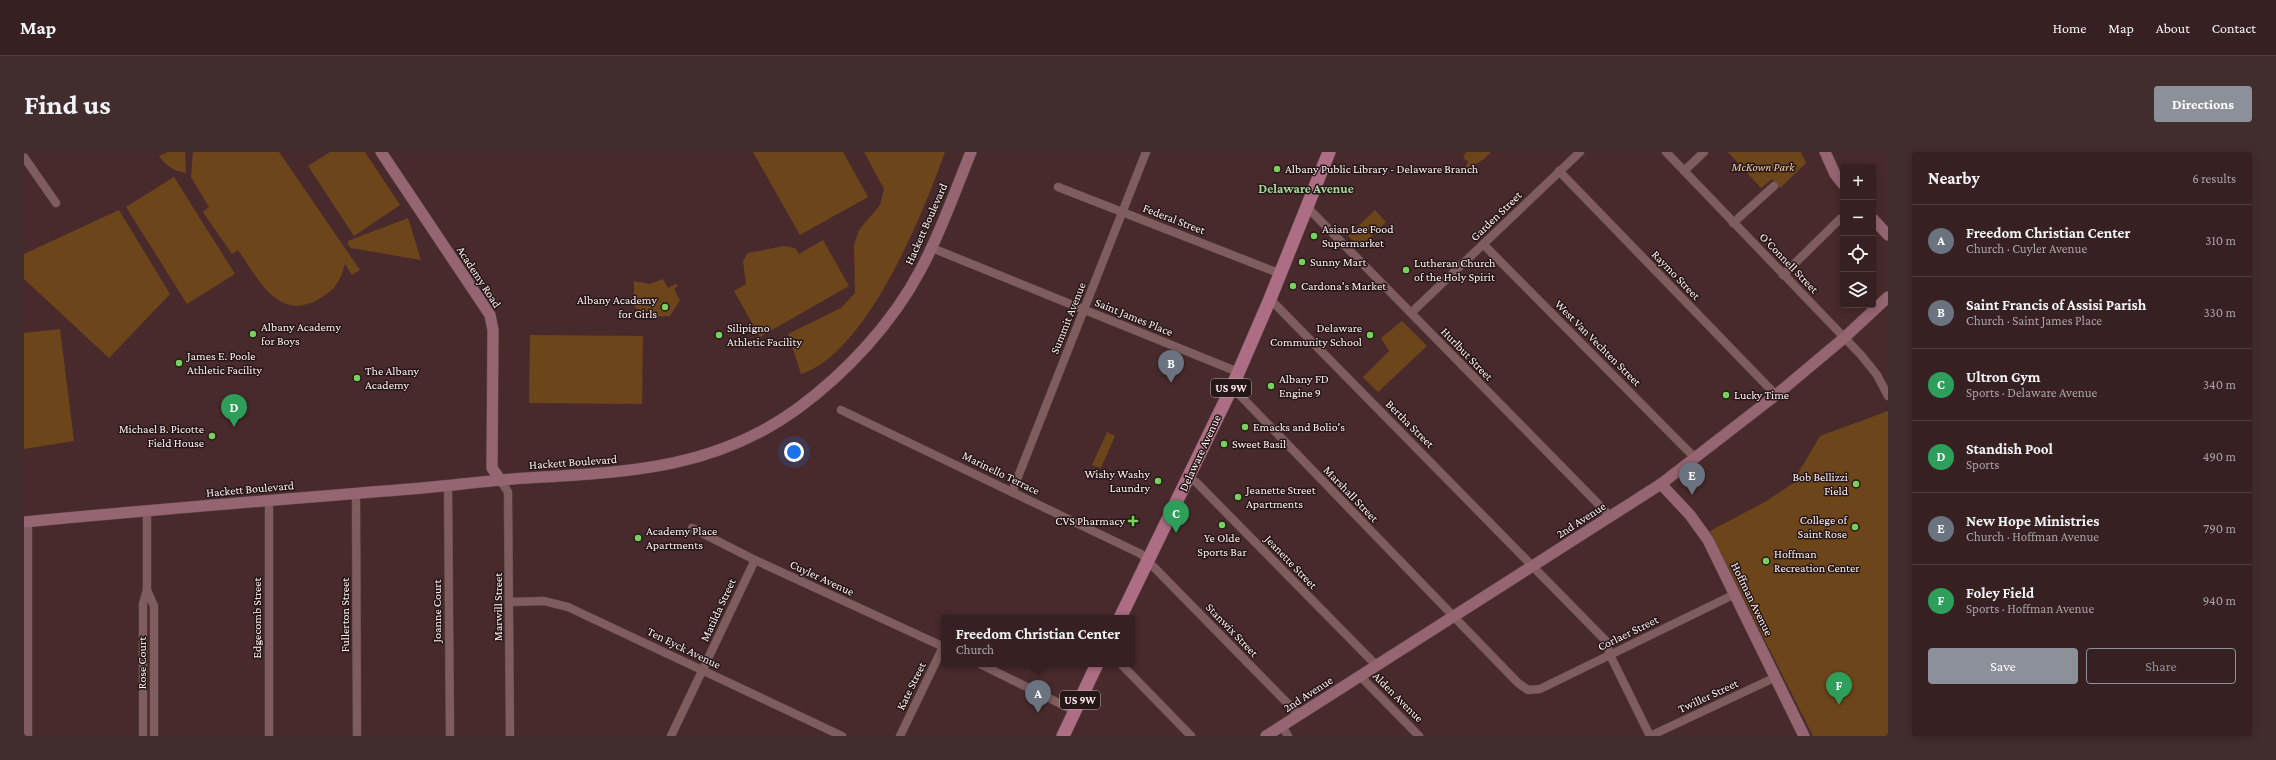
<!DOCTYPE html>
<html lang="en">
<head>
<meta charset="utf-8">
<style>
  :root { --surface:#362021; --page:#412d2e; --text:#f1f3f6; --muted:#aaa3a5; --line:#503e3f; --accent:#8c9099 }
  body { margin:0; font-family:"Crimson Pro",serif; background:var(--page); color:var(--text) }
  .controls { position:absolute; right:12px; top:12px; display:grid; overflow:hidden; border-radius:4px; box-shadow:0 2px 10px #0003 }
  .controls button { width:36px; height:36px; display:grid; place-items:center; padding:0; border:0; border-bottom:1px solid var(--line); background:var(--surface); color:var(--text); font:20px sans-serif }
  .you { position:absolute; left:770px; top:300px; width:14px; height:14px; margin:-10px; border:3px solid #fff; border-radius:50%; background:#1a73e8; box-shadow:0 0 0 6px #1a73e833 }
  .badge { display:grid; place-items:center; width:26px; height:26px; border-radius:50%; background:var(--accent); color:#fff; font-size:13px; font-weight:700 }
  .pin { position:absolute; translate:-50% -33px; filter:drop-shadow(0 1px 2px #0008) }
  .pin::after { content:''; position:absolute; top:21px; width:14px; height:12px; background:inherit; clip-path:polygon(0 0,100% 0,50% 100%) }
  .popup { position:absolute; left:917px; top:463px; width:194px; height:52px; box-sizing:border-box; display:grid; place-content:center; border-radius:4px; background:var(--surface); filter:drop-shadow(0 1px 3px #0005); font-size:13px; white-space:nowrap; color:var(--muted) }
  .popup b { font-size:15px; color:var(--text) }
  .popup::after { content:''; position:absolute; left:50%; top:100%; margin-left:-8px; border:8px solid transparent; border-top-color:var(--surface) }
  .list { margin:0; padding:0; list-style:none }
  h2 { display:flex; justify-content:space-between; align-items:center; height:52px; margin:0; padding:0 16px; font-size:17px }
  h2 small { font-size:13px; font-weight:400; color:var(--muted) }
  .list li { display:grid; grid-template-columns:26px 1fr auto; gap:12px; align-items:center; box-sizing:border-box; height:72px; padding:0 16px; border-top:1px solid var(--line) }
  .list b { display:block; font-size:15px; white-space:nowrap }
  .list p { margin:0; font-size:13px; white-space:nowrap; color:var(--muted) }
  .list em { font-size:13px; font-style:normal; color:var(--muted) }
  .actions { display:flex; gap:8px; padding:12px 16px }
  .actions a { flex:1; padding:9px 0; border:1px solid var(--accent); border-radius:4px; text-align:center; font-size:14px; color:var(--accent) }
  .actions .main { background:var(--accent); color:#fff }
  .icon { flex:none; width:22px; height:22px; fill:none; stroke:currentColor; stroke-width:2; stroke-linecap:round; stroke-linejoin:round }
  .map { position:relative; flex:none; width:1864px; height:584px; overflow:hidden; border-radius:4px }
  header { display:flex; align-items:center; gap:24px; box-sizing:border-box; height:56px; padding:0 20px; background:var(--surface); border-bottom:1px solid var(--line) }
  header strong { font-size:19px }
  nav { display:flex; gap:22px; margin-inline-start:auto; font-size:14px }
  .intro { display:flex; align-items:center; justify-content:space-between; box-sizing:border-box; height:96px; padding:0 24px }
  h1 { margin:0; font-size:28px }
  .button { padding:10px 18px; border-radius:4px; background:var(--accent); color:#fff; font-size:14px; font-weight:700 }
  main { display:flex; gap:24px; padding:0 24px }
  aside { flex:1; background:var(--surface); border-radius:4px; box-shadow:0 2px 10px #0003 }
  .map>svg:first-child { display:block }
  .green { fill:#6d451b }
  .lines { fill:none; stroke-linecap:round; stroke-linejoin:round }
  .street-casing { stroke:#5f4749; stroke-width:9 }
  .secondary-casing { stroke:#5f4749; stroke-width:12 }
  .primary-casing { stroke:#5f4749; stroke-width:14 }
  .street { stroke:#7f5d5e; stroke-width:8 }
  .secondary { stroke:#966572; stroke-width:11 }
  .primary { stroke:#ad6d85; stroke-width:13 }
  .poi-dot { fill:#76d25a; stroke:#251718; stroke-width:1.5 }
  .labels { text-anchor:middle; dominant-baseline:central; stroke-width:3; stroke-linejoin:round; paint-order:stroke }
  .shield { fill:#251718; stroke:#bdadae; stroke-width:1 }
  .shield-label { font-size:11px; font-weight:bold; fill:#feedee }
  .park-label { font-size:12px; font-style:italic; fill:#f6cea7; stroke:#251718 }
  .poi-label { font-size:12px; fill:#feedee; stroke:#251718; text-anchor:start }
  .street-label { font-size:12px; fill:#feedee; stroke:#251718 }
  .neighbourhood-label { font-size:13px; font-weight:bold; fill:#a5d697; stroke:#251718 }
</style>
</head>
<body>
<header>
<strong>Map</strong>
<nav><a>Home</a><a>Map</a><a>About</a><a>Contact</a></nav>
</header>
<div class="intro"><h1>Find us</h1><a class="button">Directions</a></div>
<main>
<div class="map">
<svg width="1864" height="584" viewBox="0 0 1864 584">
  <rect width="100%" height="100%" fill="#482a2c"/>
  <!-- green -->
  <g class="green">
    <path d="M144 0H161L162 21C150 19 142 14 135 4Z"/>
    <path d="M169 0H255L336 118 328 123 321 112C316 130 311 138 295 147 254 171 233 125 214 98L208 102 179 60 185 55 167 25Z"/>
    <polygon points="306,0 341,0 376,53 330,84 284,14"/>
    <polygon points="729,0 819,0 844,45 776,83"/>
    <path d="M840 0H921C899 62 843 201 777 222L764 182 817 156 831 141 830 93 835 78 856 53 860 37Z"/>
    <polygon points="1442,0 1467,0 1460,7 1441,19 1444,9 1439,6"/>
    <polygon points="1704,0 1777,0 1782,11 1756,36 1748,27 1737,36"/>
    <polygon points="150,25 211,122 163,152 102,55"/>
    <polygon points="95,58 146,142 85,206 0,127 0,102"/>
    <polygon points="1351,58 1362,70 1336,96 1324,84"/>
    <polygon points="384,66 397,108 327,96 324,93 324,89"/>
    <polygon points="799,88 825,134 736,185 710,139 722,132 719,109 724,101 760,94 771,96 775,102"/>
    <polygon points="639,127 644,136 652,132 654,134 650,137 656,148 646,164 621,165 610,154 610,129 626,132"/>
    <polygon points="1378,169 1403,194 1354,240 1339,225 1365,199 1357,186"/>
    <polygon points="36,177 50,289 0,297 0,181"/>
    <polygon points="506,183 619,184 618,252 505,251"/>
    <polygon points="1864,259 1864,584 1789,584 1686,379 1741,350 1774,328 1773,323 1796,284"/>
    <polygon points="1083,280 1091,284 1077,316 1068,313"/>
  </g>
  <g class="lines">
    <!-- street casing -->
    <g class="street-casing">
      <g id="street">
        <polyline points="1642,0 1837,203 1853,223 1864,244"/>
        <polyline points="0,5 32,51"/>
        <polyline points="1535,19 1752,243"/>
        <polyline points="1660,19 1680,0"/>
        <polyline points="1034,35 1257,122"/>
        <polyline points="1283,55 1586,364"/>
        <polyline points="1709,71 1750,34"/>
        <polyline points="1460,93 1671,306"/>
        <polyline points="908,96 1214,220"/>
        <polyline points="1759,123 1816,67"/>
        <polyline points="1246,147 1582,489 1586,503 1626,584"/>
        <polyline points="1387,161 1556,0"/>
        <polyline points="1208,235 1494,531 1504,538 1516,537 1711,442"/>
        <polyline points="817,258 1117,402 1275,563"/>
        <polyline points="1164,326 1172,330 1352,513"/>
        <polyline points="477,329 484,340 486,584"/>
        <polyline points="424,334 426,584"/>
        <polyline points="988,340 1122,0"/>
        <polyline points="332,342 333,584"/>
        <polyline points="668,376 731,408 920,495"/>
        <polyline points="123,438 130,454 130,584"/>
        <polyline points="487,450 520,449 544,455 818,584"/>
        <polyline points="956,512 1051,559"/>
        <polyline points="1097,512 1167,584"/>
        <polyline points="1336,524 1395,584"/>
        <polyline points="1258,574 1264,584"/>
        <polyline points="4,584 4,370"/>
        <polyline points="119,584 119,452 123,438 123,360"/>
        <polyline points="245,584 245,348"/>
        <polyline points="647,584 731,408"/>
        <polyline points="876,584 919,495"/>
        <polyline points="1626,584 1752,525"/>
      </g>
    </g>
    <!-- secondary casing -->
    <g class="secondary-casing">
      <g id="secondary">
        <polyline points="357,0 466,163 469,178 468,316 477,329"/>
        <polyline points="1801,0 1811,22 1819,32"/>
        <polyline points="1849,67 1864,83"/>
        <polyline points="1637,332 1666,363 1684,388 1780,584"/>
        <path d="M0 370C132 357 265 347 398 336 433 333 468 328 503 326 601 320 689 318 773 257 822 221 868 172 897 117 917 80 931 39 947 0"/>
        <polyline points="1242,584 1637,332 1752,243 1820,186 1864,145"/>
      </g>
    </g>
    <!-- primary casing -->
    <g class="primary-casing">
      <g id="primary">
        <polyline points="1096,466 1208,235 1246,147 1305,0"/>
        <polyline points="1039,584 1073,512"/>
      </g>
    </g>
    <!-- street -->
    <use href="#street" class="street"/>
    <!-- secondary -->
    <use href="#secondary" class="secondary"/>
    <!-- primary -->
    <use href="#primary" class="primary"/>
  </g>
  <!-- markers -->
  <g class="poi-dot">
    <circle cx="1253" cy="17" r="4"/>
    <circle cx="1290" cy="84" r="4"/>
    <circle cx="1278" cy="110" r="4"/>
    <circle cx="1382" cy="118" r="4"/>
    <circle cx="1269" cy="134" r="4"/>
    <circle cx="641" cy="155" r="4"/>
    <circle cx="229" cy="182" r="4"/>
    <circle cx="695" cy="183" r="4"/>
    <circle cx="1346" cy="183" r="4"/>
    <circle cx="155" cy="211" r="4"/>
    <circle cx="333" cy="226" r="4"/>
    <circle cx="1247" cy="234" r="4"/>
    <circle cx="1702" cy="243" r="4"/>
    <circle cx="1221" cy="275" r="4"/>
    <circle cx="188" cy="284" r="4"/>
    <circle cx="1200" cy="292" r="4"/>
    <circle cx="1134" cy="329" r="4"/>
    <circle cx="1832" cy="332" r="4"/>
    <circle cx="1214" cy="345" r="4"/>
    <path d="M1107 363h4v4h4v4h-4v4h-4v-4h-4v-4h4z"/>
    <circle cx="1198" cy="373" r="4"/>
    <circle cx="1831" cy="375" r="4"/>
    <circle cx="614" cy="386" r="4"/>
    <circle cx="1742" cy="409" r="4"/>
  </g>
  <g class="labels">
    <!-- shield labels -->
    <g class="shield">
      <rect x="1187" y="227" width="40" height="18" rx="3"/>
      <rect x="1036" y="539" width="40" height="18" rx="3"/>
    </g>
    <g class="shield-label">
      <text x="1207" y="236">US 9W</text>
      <text x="1056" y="548">US 9W</text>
    </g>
    <!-- park labels -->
    <g class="park-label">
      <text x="1739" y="15">McKown Park</text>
    </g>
    <!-- poi labels -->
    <g class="poi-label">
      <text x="1261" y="17">Albany Public Library - Delaware Branch</text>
      <text x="1298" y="77">Asian Lee Food<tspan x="1298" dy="14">Supermarket</tspan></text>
      <text x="1286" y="110">Sunny Mart</text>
      <text x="1390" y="111">Lutheran Church<tspan x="1390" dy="14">of the Holy Spirit</tspan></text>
      <text x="1277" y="134">Cardona's Market</text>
      <text x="633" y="148" text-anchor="end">Albany Academy<tspan x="633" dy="14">for Girls</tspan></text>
      <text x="237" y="175">Albany Academy<tspan x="237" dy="14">for Boys</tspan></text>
      <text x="703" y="176">Silipigno<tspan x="703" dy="14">Athletic Facility</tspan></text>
      <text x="1338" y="176" text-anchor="end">Delaware<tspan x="1338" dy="14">Community School</tspan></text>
      <text x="163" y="204">James E. Poole<tspan x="163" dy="14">Athletic Facility</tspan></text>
      <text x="341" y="219">The Albany<tspan x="341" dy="14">Academy</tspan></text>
      <text x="1255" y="227">Albany FD<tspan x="1255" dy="14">Engine 9</tspan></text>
      <text x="1710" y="243">Lucky Time</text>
      <text x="1229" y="275">Emacks and Bolio's</text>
      <text x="180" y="277" text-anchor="end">Michael B. Picotte<tspan x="180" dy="14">Field House</tspan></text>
      <text x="1208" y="292">Sweet Basil</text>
      <text x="1126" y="322" text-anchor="end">Wishy Washy<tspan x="1126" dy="14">Laundry</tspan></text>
      <text x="1824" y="325" text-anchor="end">Bob Bellizzi<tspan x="1824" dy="14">Field</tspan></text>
      <text x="1222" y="338">Jeanette Street<tspan x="1222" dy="14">Apartments</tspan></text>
      <text x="1823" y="368" text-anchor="end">College of<tspan x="1823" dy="14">Saint Rose</tspan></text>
      <text x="1101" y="369" text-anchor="end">CVS Pharmacy</text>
      <text x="622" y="379">Academy Place<tspan x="622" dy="14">Apartments</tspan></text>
      <text x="1198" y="386" text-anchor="middle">Ye Olde<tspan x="1198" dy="14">Sports Bar</tspan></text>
      <text x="1750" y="402">Hoffman<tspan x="1750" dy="14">Recreation Center</tspan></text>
    </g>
    <!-- street labels -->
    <g class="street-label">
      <text transform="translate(1472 64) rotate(-44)">Garden Street</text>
      <text transform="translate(1150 67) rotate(21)">Federal Street</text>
      <text transform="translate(902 72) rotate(-66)">Hackett Boulevard</text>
      <text transform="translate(1765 111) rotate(46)">O'Connell Street</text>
      <text transform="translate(1652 123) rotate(46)">Raymo Street</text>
      <text transform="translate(455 125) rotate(57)">Academy Road</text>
      <text transform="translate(1110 165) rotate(22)">Saint James Place</text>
      <text transform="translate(1044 166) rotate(-68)">Summit Avenue</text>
      <text transform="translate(1574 191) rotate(45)">West Van Vechten Street</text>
      <text transform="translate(1443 202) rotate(46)">Hurlbut Street</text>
      <text transform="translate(1386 272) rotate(45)">Bertha Street</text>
      <text transform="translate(1176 301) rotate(-65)">Delaware Avenue</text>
      <text transform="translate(549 310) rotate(-4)">Hackett Boulevard</text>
      <text transform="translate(977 321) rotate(26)">Marinello Terrace</text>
      <text transform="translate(226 337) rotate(-5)">Hackett Boulevard</text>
      <text transform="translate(1327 342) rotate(46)">Marshall Street</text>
      <text transform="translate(1557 368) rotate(-33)">2nd Avenue</text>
      <text transform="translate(1267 410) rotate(46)">Jeanette Street</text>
      <text transform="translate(798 426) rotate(25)">Cuyler Avenue</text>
      <text transform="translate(1728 447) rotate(64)">Hoffman Avenue</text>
      <text transform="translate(474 455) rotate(-90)">Marwill Street</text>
      <text transform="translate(694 458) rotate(-65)">Matilda Street</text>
      <text transform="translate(413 459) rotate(-90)">Joanne Court</text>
      <text transform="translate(321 463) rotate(-90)">Fullerton Street</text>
      <text transform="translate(233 466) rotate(-90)">Edgecomb Street</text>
      <text transform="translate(1208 478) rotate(46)">Stanwix Street</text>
      <text transform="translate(1604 481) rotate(-26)">Corlaer Street</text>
      <text transform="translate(660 496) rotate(26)">Ten Eyck Avenue</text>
      <text transform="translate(118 511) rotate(-90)">Rose Court</text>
      <text transform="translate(887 534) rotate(-64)">Kate Street</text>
      <text transform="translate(1284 542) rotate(-33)">2nd Avenue</text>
      <text transform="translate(1684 544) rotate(-25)">Twiller Street</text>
      <text transform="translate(1374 545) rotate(45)">Alden Avenue</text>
    </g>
    <!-- neighbourhood labels -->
    <g class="neighbourhood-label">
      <text x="1282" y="36">Delaware Avenue</text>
    </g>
  </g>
</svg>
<div class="controls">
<button>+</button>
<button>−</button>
<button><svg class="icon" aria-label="locate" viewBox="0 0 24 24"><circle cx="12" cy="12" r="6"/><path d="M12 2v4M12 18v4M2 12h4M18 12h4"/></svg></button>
<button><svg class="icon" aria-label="layers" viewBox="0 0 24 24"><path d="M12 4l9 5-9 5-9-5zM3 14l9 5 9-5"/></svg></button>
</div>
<div class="you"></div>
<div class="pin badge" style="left:1014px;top:561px;background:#6b7280">A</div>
<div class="popup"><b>Freedom Christian Center</b>Church</div>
<div class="pin badge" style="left:1147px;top:231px;background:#6b7280">B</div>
<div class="pin badge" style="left:1152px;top:381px;background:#2e9e5b">C</div>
<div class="pin badge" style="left:210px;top:275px;background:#2e9e5b">D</div>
<div class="pin badge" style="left:1668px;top:343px;background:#6b7280">E</div>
<div class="pin badge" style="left:1815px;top:553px;background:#2e9e5b">F</div>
</div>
<aside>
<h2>Nearby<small>6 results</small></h2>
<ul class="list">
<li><span class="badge" style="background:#6b7280">A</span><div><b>Freedom Christian Center</b><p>Church · Cuyler Avenue</p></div><em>310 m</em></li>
<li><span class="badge" style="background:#6b7280">B</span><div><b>Saint Francis of Assisi Parish</b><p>Church · Saint James Place</p></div><em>330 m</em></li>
<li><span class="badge" style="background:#2e9e5b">C</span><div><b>Ultron Gym</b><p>Sports · Delaware Avenue</p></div><em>340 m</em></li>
<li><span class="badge" style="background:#2e9e5b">D</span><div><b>Standish Pool</b><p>Sports</p></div><em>490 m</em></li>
<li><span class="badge" style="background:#6b7280">E</span><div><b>New Hope Ministries</b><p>Church · Hoffman Avenue</p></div><em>790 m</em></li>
<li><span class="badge" style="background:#2e9e5b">F</span><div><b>Foley Field</b><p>Sports · Hoffman Avenue</p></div><em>940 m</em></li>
</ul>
<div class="actions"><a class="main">Save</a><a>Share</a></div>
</aside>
</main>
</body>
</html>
